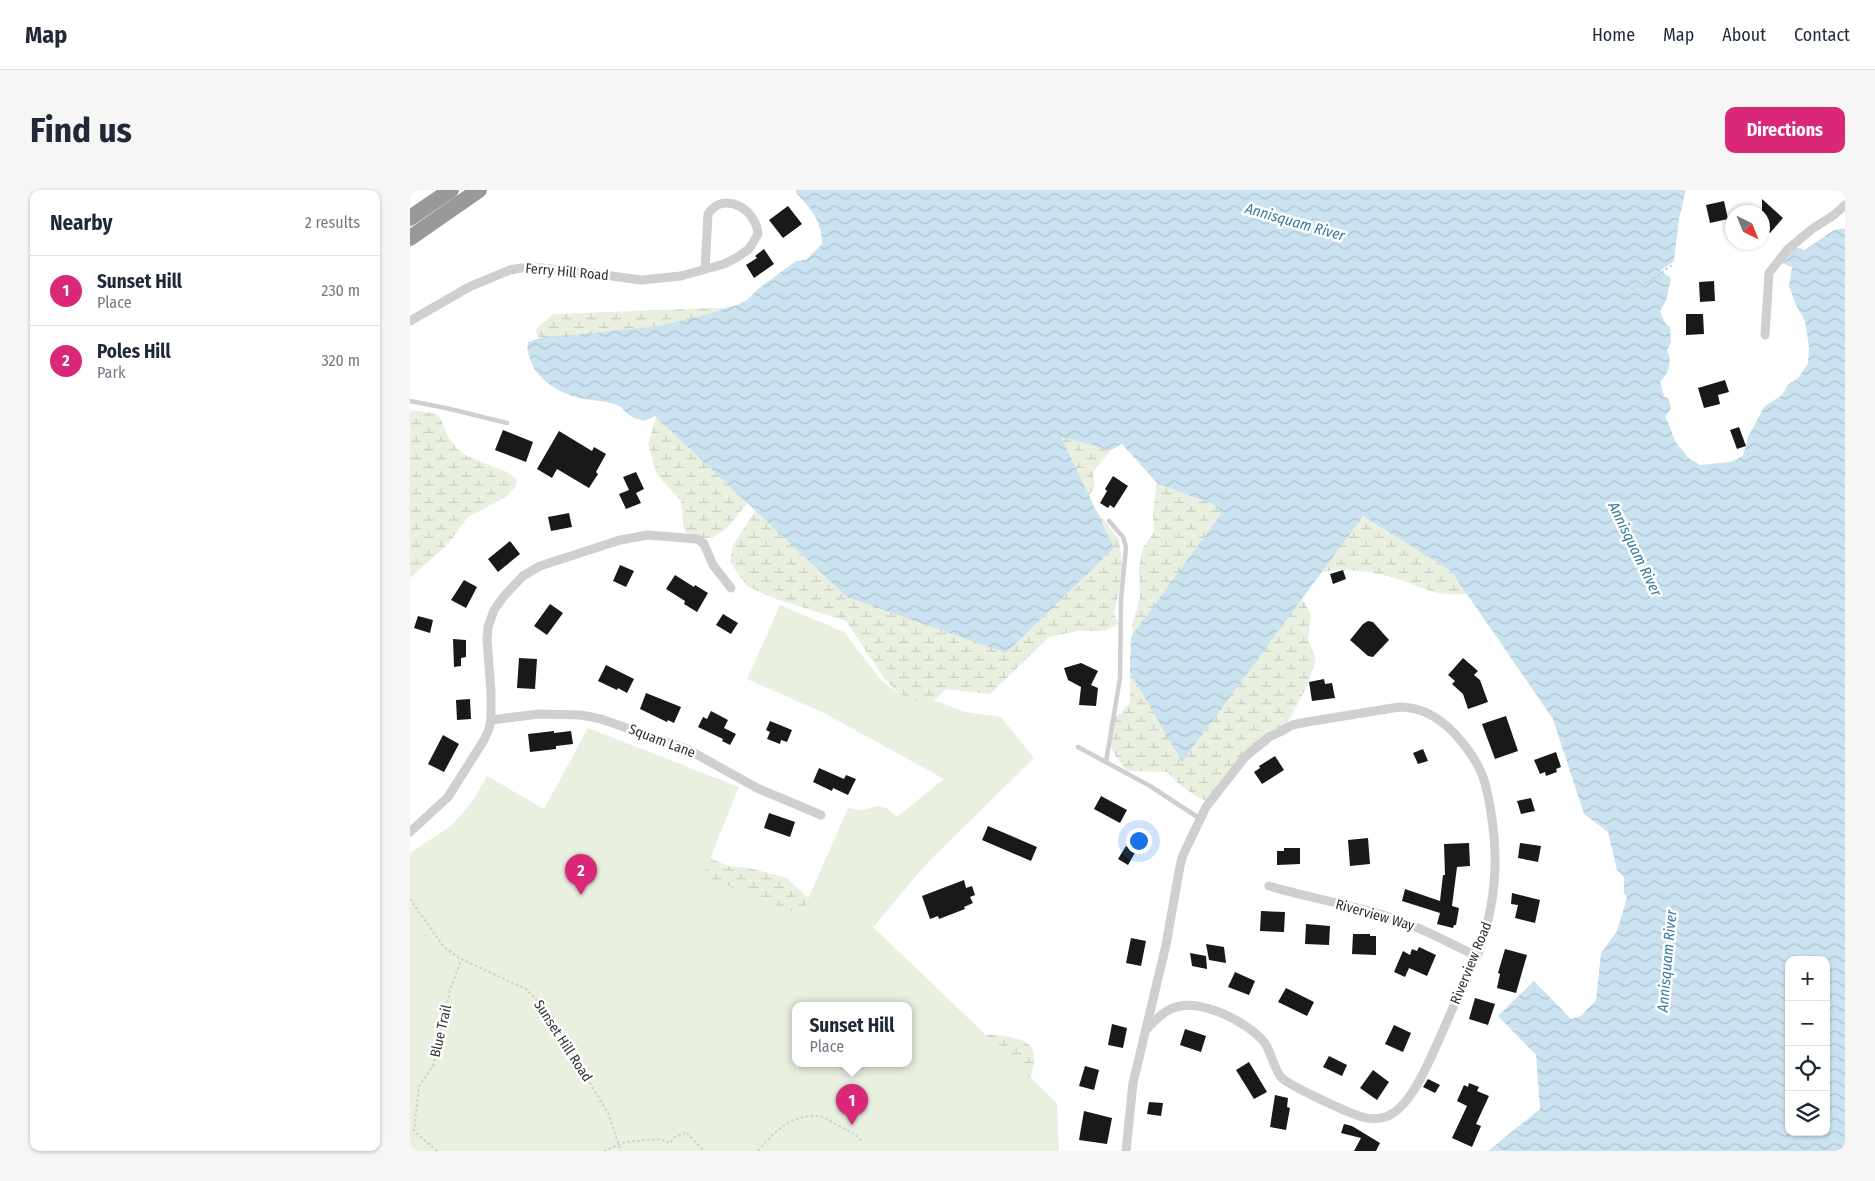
<!DOCTYPE html>
<html lang="en">
<head>
<meta charset="utf-8">
<style>
  :root { --surface:#fff; --page:#f6f6f7; --text:#1f2937; --muted:#747a83; --line:#e0e1e3; --accent:#db2777 }
  body { margin:0; font-family:"Fira Sans Condensed",sans-serif; background:var(--page); color:var(--text) }
  .controls { position:absolute; right:15px; bottom:15px; display:grid; overflow:hidden; border-radius:10px; box-shadow:0 1px 4px #0004 }
  .controls button { width:45px; height:45px; display:grid; place-items:center; padding:0; border:0; border-bottom:1px solid var(--line); background:var(--surface); color:var(--text); font:25px sans-serif }
  .compass { position:absolute; left:1315px; top:15px; width:45px; height:45px; border-radius:50%; background:var(--surface); box-shadow:0 1px 4px #0004; rotate:137deg }
  .you { position:absolute; left:728px; top:650px; width:18px; height:18px; margin:-12px; border:4px solid #fff; border-radius:50%; background:#1a73e8; box-shadow:0 0 0 8px #1a73e833 }
  .badge { display:grid; place-items:center; width:32px; height:32px; border-radius:50%; background:var(--accent); color:#fff; font-size:16px; font-weight:700 }
  .pin { position:absolute; translate:-50% -41px; filter:drop-shadow(0 1px 2px #0008) }
  .pin::after { content:''; position:absolute; top:26px; width:18px; height:15px; background:inherit; clip-path:polygon(0 0,100% 0,50% 100%) }
  .popup { position:absolute; left:382px; top:812px; width:120px; height:65px; box-sizing:border-box; display:grid; place-content:center; border-radius:10px; background:var(--surface); filter:drop-shadow(0 1px 4px #0005); font-size:16px; white-space:nowrap; color:var(--muted) }
  .popup b { font-size:19px; color:var(--text) }
  .popup::after { content:''; position:absolute; left:50%; top:100%; margin-left:-10px; border:10px solid transparent; border-top-color:var(--surface) }
  .list { margin:0; padding:0; list-style:none }
  h2 { display:flex; justify-content:space-between; align-items:center; height:65px; margin:0; padding:0 20px; font-size:21px }
  h2 small { font-size:16px; font-weight:400; color:var(--muted) }
  .list li { display:grid; grid-template-columns:32px 1fr auto; gap:15px; align-items:center; box-sizing:border-box; height:70px; padding:0 20px; border-top:1px solid var(--line) }
  .list b { display:block; font-size:19px; white-space:nowrap }
  .list p { margin:0; font-size:16px; white-space:nowrap; color:var(--muted) }
  .list em { font-size:16px; font-style:normal; color:var(--muted) }
  .icon { flex:none; width:28px; height:28px; fill:none; stroke:currentColor; stroke-width:2; stroke-linecap:round; stroke-linejoin:round }
  .map { position:relative; flex:none; width:1435px; height:961px; overflow:hidden; border-radius:10px }
  header { display:flex; align-items:center; gap:30px; box-sizing:border-box; height:70px; padding:0 25px; background:var(--surface); border-bottom:1px solid var(--line) }
  header strong { font-size:24px }
  nav { display:flex; gap:28px; margin-inline-start:auto; font-size:18px }
  .intro { display:flex; align-items:center; justify-content:space-between; box-sizing:border-box; height:120px; padding:0 30px }
  h1 { margin:0; font-size:35px }
  .button { padding:12px 22px; border-radius:10px; background:var(--accent); color:#fff; font-size:18px; font-weight:700 }
  main { display:flex; gap:30px; padding:0 30px }
  aside { flex:1; background:var(--surface); border-radius:10px; box-shadow:0 1px 4px #0004 }
  .map>svg:first-child { display:block }
  .wetland { fill:url(#wetland-marsh) }
  .park { fill:#e9f0e0; fill-rule:evenodd }
  .water { fill:url(#water-waves); fill-rule:evenodd }
  .building { fill:#191919 }
  .lines { fill:none; stroke-linecap:round; stroke-linejoin:round }
  .path { stroke:#cfcfcf; stroke-width:2; stroke-dasharray:2.5 2.5; stroke-linecap:butt }
  .service { stroke:#cfcfcf; stroke-width:4.5 }
  .minor { stroke:#cfcfcf; stroke-width:9 }
  .motorway { stroke:#999; stroke-width:16 }
  .labels { text-anchor:middle; dominant-baseline:central; stroke-width:5; stroke-linejoin:round; paint-order:stroke }
  .street-label { font-size:14px; fill:#323232; stroke:#fff }
  .water-label { font-size:15px; font-style:italic; fill:#377a9e; stroke:#fff }
</style>
</head>
<body>
<header>
<strong>Map</strong>
<nav><a>Home</a><a>Map</a><a>About</a><a>Contact</a></nav>
</header>
<div class="intro"><h1>Find us</h1><a class="button">Directions</a></div>
<main>
<aside>
<h2>Nearby<small>2 results</small></h2>
<ul class="list">
<li><span class="badge">1</span><div><b>Sunset Hill</b><p>Place</p></div><em>230 m</em></li>
<li><span class="badge">2</span><div><b>Poles Hill</b><p>Park</p></div><em>320 m</em></li>
</ul>
</aside>
<div class="map">
<svg width="1435" height="961" viewBox="0 0 1435 961">
  <defs>
    <pattern id="wetland-marsh" width="20" height="14" patternUnits="userSpaceOnUse" patternTransform="scale(1.25)"><rect width="20" height="14" fill="#e9f0e0"/><path d="M1 5h8M5 5V1M11 12h8M15 12V8" fill="none" stroke="#c8cec1"/></pattern>
    <pattern id="water-waves" width="16" height="10" patternUnits="userSpaceOnUse" patternTransform="scale(1.25)"><rect width="16" height="10" fill="#cbe3f0"/><path d="M0 5q4-4 8 0t8 0" fill="none" stroke="#afc3ce"/></pattern>
  </defs>
  <rect width="100%" height="100%" fill="#fff"/>
  <!-- wetland -->
  <g class="wetland">
    <polygon points="330,117 701,260 683,282 685,296 677,309 709,349 713,383 704,424 709,434 695,441 668,441 639,447 580,504 536,499 520,515 500,516 474,488 436,431 363,408 337,396 320,372 323,355 357,303 340,310 317,338 302,348 283,348 274,340 271,311 247,285 238,254 246,227 252,226 130,151 125,140 143,124"/>
    <polygon points="0,220 24,223 29,226 38,246 46,258 57,266 97,282 107,290 106,296 96,307 58,327 37,355 0,388"/>
    <path d="M747 293H759L942 330 965 325 1029 351 1061 403C1024 410 1006 392 973 385 954 380 931 379 912 382 903 384 893 392 885 396L901 424 898 450 906 469 897 496 880 528 857 556 835 571 805 613C785 609 771 596 757 582L717 581C702 563 696 553 700 530L711 523 720 512V471L723 431 730 407 729 376 733 358 744 342 743 322Z"/>
    <polygon points="275,648 289,656 304,670 318,676 340,678 376,688 410,718 419,735 305,739"/>
    <path d="M575 844C590 846 623 845 624 866 625 875 621 885 619 893Z"/>
  </g>
  <!-- park -->
  <path class="park" d="M370 415 434 442 470 489 489 504 503 510 529 512 555 522 591 527 624 568 519 671 463 737 647 913 649 961H0V663L41 636 62 612 77 586 134 619 178 538 329 597 293 686 391 725 438 618 450 620 469 616 478 619 487 627 534 589 414 523 337 489ZM386 816H498V874H386Z"/>
  <!-- water -->
  <path class="water" d="M386 0H1276L1269 29 1264 71 1250 81 1261 88 1256 111 1250 121 1255 133 1260 137 1261 153 1257 160C1263 173 1259 182 1250 192L1254 206 1259 209 1261 218 1255 227C1261 236 1262 246 1267 254 1270 259 1275 261 1277 267L1290 275 1320 272 1333 266 1338 247 1354 217 1372 205 1378 195 1388 188 1398 174 1399 157 1395 131 1386 115 1379 96 1382 77 1369 72 1385 57 1395 60 1424 40 1435 38V961H1078L1130 919 1126 865 1088 826 1124 791 1161 829 1171 826 1186 810 1191 763 1207 741 1217 708 1214 703V687L1207 680 1198 642 1174 624 1143 529 1041 381 953 326 772 572 720 482 721 447 811 324 807 316 747 293 712 254 701 260 651 247 704 358 596 463 437 407 245 226 234 231C229 229 223 228 219 225 215 222 212 217 207 215 197 211 186 211 176 209 157 207 134 195 124 178 120 169 116 161 118 152L137 146H154L249 136 294 125 327 115 337 110 348 99 386 71 396 70 412 54C412 32 401 18 386 3ZM1379 770H1416V942H1379Z"/>
  <!-- building -->
  <g class="building">
    <polygon points="1352,9 1373,28 1360,43 1352,37"/>
    <polygon points="1314,11 1318,29 1300,33 1296,15"/>
    <polygon points="378,16 392,34 373,48 359,30"/>
    <polygon points="354,59 364,74 344,88 336,75 347,68 345,66"/>
    <polygon points="1304,91 1305,111 1290,112 1289,92"/>
    <polygon points="1276,124 1293,124 1294,144 1276,145"/>
    <polygon points="1315,190 1319,202 1308,205 1310,214 1294,218 1288,198"/>
    <polygon points="1329,237 1336,256 1327,259 1320,240"/>
    <polygon points="93,240 123,252 116,272 85,260"/>
    <polygon points="149,241 182,261 184,257 196,264 186,282 188,284 179,298 147,279 142,288 127,279"/>
    <polygon points="226,282 234,299 226,303 231,313 216,319 209,304 219,300 213,287"/>
    <polygon points="703,286 718,296 704,318 700,315 698,318 690,313 697,301 695,299"/>
    <polygon points="159,323 162,337 141,341 138,327"/>
    <polygon points="100,351 110,364 88,382 78,369"/>
    <polygon points="210,375 224,381 216,397 203,391"/>
    <polygon points="933,380 936,389 923,394 920,384"/>
    <polygon points="265,385 284,397 285,395 298,403 287,422 274,414 275,411 256,399"/>
    <polygon points="54,390 67,397 56,418 41,410"/>
    <polygon points="140,414 153,423 137,445 124,436"/>
    <polygon points="313,424 328,433 321,444 306,435"/>
    <polygon points="8,426 23,430 20,443 4,438"/>
    <polygon points="958,431 963,432 979,450 963,467 958,466 940,450 953,434"/>
    <polygon points="43,449 56,450 56,467 51,468 51,476 44,477"/>
    <polygon points="109,468 127,469 125,499 107,498"/>
    <polygon points="1053,468 1068,481 1064,485 1070,490 1078,512 1058,519 1053,504 1042,494 1045,491 1038,485"/>
    <polygon points="671,473 688,481 681,495 688,498 686,516 669,515 671,497 658,490 654,478"/>
    <polygon points="196,475 224,489 217,503 208,498 207,500 188,491"/>
    <polygon points="914,489 915,494 922,493 925,508 902,511 899,492"/>
    <polygon points="236,503 271,517 264,533 258,530 257,532 230,519"/>
    <polygon points="60,509 61,529 47,530 46,510"/>
    <polygon points="301,521 318,530 314,538 326,544 320,555 312,551 313,549 288,537 293,527 297,529"/>
    <polygon points="1096,526 1108,561 1085,569 1072,534"/>
    <polygon points="360,531 382,540 377,552 371,550 370,554 357,549 360,542 356,540"/>
    <polygon points="144,541 144,543 161,541 163,554 146,556 146,559 120,562 118,544"/>
    <polygon points="33,545 49,554 34,582 18,574"/>
    <polygon points="1013,559 1018,571 1008,574 1003,563"/>
    <polygon points="1146,562 1151,577 1146,579 1147,582 1136,586 1135,582 1130,584 1124,570"/>
    <polygon points="865,566 874,580 852,594 844,582 850,578 849,576"/>
    <polygon points="409,578 434,589 436,585 446,589 438,605 423,598 422,601 403,592"/>
    <polygon points="691,606 717,620 710,633 684,619"/>
    <polygon points="1121,608 1125,621 1111,624 1107,611"/>
    <polygon points="359,623 385,632 380,647 354,638"/>
    <polygon points="578,636 627,657 621,671 572,650"/>
    <polygon points="958,648 960,674 940,676 938,650"/>
    <polygon points="1059,653 1060,676 1047,677 1042,716 1049,718 1046,735 1044,735 1043,738 1027,734 1030,723 992,711 995,699 1030,711 1033,685 1035,685 1034,654"/>
    <polygon points="1110,653 1131,656 1128,672 1108,668"/>
    <polygon points="716,656 726,661 718,675 708,669"/>
    <polygon points="874,658 890,658 890,674 867,675 867,661 874,661"/>
    <polygon points="554,690 556,698 562,696 565,705 560,707 563,713 554,717 555,719 529,729 528,726 520,729 512,706"/>
    <polygon points="1102,703 1130,710 1125,733 1105,728 1108,715 1101,714"/>
    <polygon points="851,721 875,722 874,742 850,741"/>
    <polygon points="896,734 920,736 919,755 895,754"/>
    <polygon points="943,744 960,744 960,746 966,746 966,765 942,764"/>
    <polygon points="721,748 736,751 731,776 716,773"/>
    <polygon points="796,754 814,757 816,773 799,770"/>
    <polygon points="1009,757 1026,765 1017,786 999,778 995,787 984,782 993,761 1000,765 1002,759 1007,761"/>
    <polygon points="1095,759 1117,765 1106,803 1087,798 1090,784 1088,783"/>
    <polygon points="780,763 796,766 797,779 782,776"/>
    <polygon points="825,782 845,791 839,805 818,797"/>
    <polygon points="876,798 904,812 897,826 868,812"/>
    <polygon points="1065,808 1085,814 1078,835 1059,829"/>
    <polygon points="702,834 717,838 713,858 698,855"/>
    <polygon points="984,835 1001,843 993,862 975,854"/>
    <polygon points="775,839 796,846 791,862 770,855"/>
    <polygon points="919,866 937,875 932,886 913,877"/>
    <polygon points="839,872 857,902 844,909 826,880"/>
    <polygon points="675,876 689,880 684,900 669,896"/>
    <polygon points="963,880 979,892 967,910 950,898"/>
    <polygon points="1018,889 1030,895 1025,903 1013,897"/>
    <polygon points="1059,893 1069,897 1067,901 1079,906 1066,934 1071,936 1062,957 1042,948 1057,916 1047,911 1054,895 1058,897"/>
    <polygon points="865,905 878,908 877,917 880,918 876,940 860,937"/>
    <polygon points="739,912 753,913 751,926 737,924"/>
    <polygon points="674,921 702,928 697,954 669,950"/>
    <polygon points="934,934 942,936 970,953 966,961 944,961 951,948 931,943"/>
  </g>
  <g class="lines">
    <!-- path -->
    <g class="path">
      <polyline points="1221,99 1240,91 1262,75"/>
      <polyline points="0,709 34,757 49,768 116,799 128,811 152,846 198,923 211,961"/>
      <polyline points="27,961 4,941 9,896 23,876 40,800 51,770"/>
      <polyline points="194,961 215,952 249,949 260,953 265,947 276,942 294,961"/>
      <path d="M348 961C363 943 380 925 406 926 414 926 421 932 427 935 437 940 445 943 453 952"/>
    </g>
    <!-- service -->
    <g class="service">
      <polyline points="0,211 36,218 97,233"/>
      <polyline points="668,557 740,596 789,628"/>
      <polyline points="696,572 710,488 711,410 716,357 713,347 699,331"/>
    </g>
    <!-- minor -->
    <g class="minor">
      <path d="M0 131 59 97 100 80 111 78H131L180 83 231 90 271 86 314 74 326 68 339 59 348 44C346 19 314 0 298 24L295 79"/>
      <polyline points="1355,145 1359,83 1377,60 1402,39 1424,25 1435,15"/>
      <polyline points="81,530 129,524 171,525 191,529 277,559 347,598 411,625"/>
      <polyline points="0,642 38,607 74,550 79,539 81,530 81,502 77,449 78,437 84,420 94,406 113,386 130,376 210,350 238,345 287,349 294,354 303,375 321,398"/>
      <path d="M859 696C900 708 942 715 983 728 1012 738 1039 753 1067 766"/>
      <path d="M716 961 723 893 756 755 770 676 773 665 796 617 835 567 859 547 870 542 882 535 897 532 989 517C1015 517 1035 531 1051 551 1074 578 1077 596 1082 629 1089 675 1084 720 1068 764 1064 773 1058 782 1054 792 1046 809 1039 828 1031 845 1020 869 1001 919 975 927 968 929 959 929 952 927 939 923 879 896 871 887 863 877 862 863 854 852 838 832 789 807 763 818 753 822 743 832 736 840"/>
    </g>
    <!-- motorway -->
    <g class="motorway">
      <polyline points="0,28 41,0"/>
      <polyline points="0,48 69,0"/>
    </g>
  </g>
  <g class="labels">
    <!-- street labels -->
    <g class="street-label">
      <text transform="translate(157 82) rotate(5)">Ferry Hill Road</text>
      <text transform="translate(252 551) rotate(21)">Squam Lane</text>
      <text transform="translate(965 725) rotate(16)">Riverview Way</text>
      <text transform="translate(1061 773) rotate(-68)">Riverview Road</text>
      <text transform="translate(31 841) rotate(-77)">Blue Trail</text>
      <text transform="translate(153 851) rotate(57)">Sunset Hill Road</text>
    </g>
    <!-- water labels -->
    <g class="water-label">
      <text transform="translate(885 32) rotate(16)">Annisquam River</text>
      <text transform="translate(1225 359) rotate(64)">Annisquam River</text>
      <text transform="translate(1257 771) rotate(-85)">Annisquam River</text>
    </g>
  </g>
</svg>
<div class="controls">
<button>+</button>
<button>−</button>
<button><svg class="icon" aria-label="locate" viewBox="0 0 24 24"><circle cx="12" cy="12" r="6"/><path d="M12 2v4M12 18v4M2 12h4M18 12h4"/></svg></button>
<button><svg class="icon" aria-label="layers" viewBox="0 0 24 24"><path d="M12 4l9 5-9 5-9-5zM3 14l9 5 9-5"/></svg></button>
</div>
<svg class="compass" viewBox="-18 -18 36 36"><path d="M0-13l5 13h-10z" fill="#e53935"/><path d="M0 13l5-13h-10z" fill="#747a83"/></svg>
<div class="you"></div>
<div class="pin badge" style="left:442px;top:935px">1</div>
<div class="popup"><b>Sunset Hill</b>Place</div>
<div class="pin badge" style="left:171px;top:705px">2</div>
</div>
</main>
</body>
</html>
